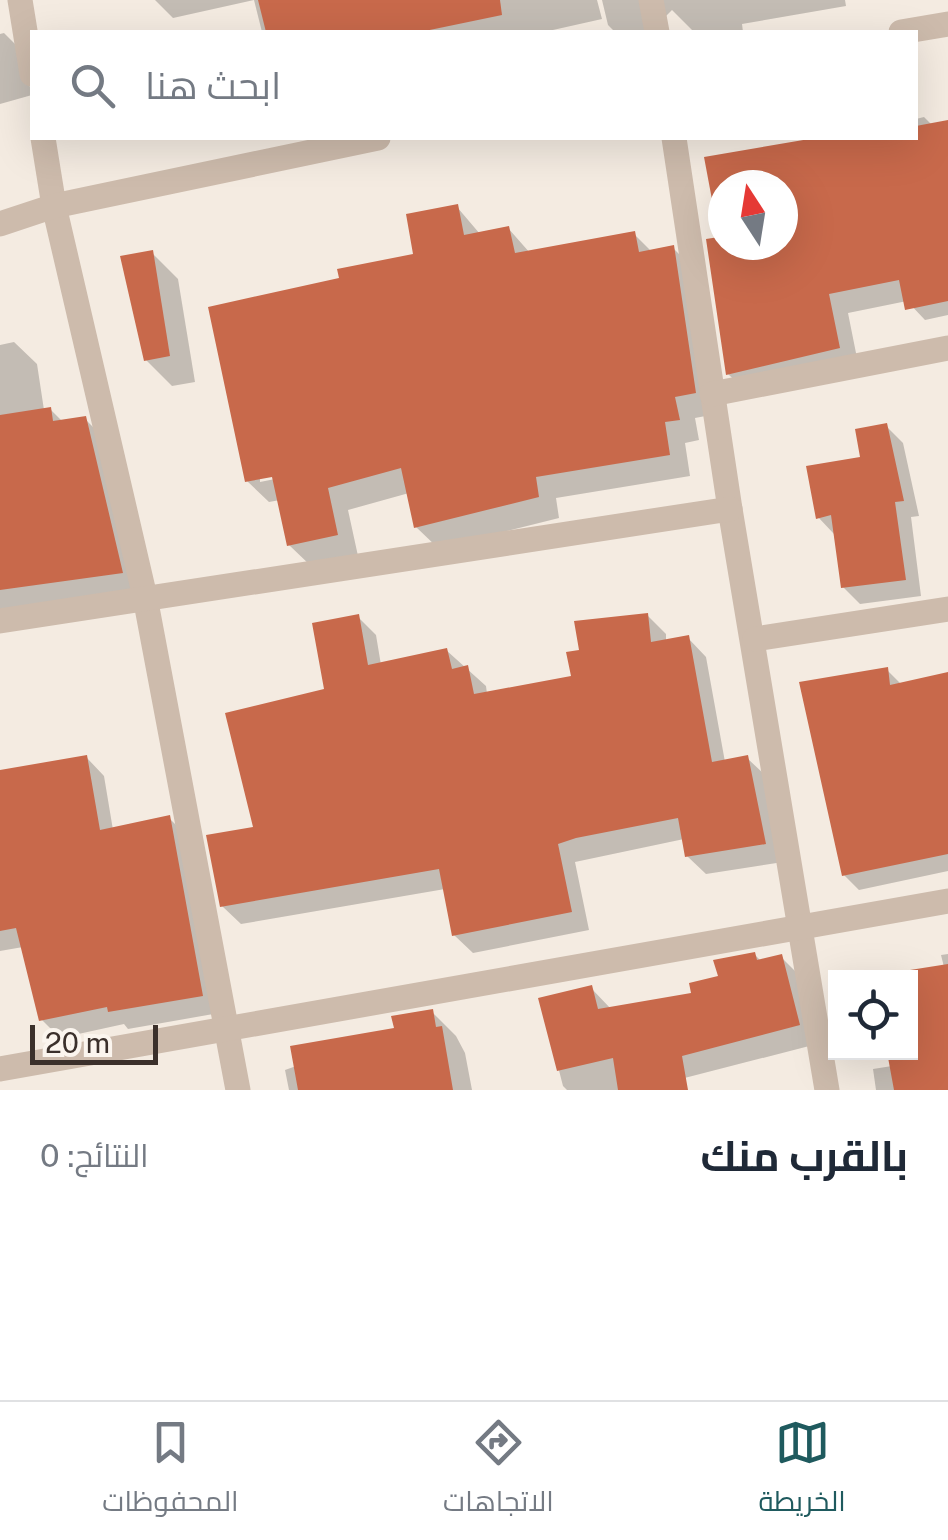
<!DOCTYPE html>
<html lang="ar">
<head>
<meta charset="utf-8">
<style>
  :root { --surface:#fff; --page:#f6f6f7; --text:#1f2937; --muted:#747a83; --line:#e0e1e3; --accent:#1f5a5e }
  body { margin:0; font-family:"Public Sans",Cairo,sans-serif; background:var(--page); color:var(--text); direction:rtl }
  .controls { position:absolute; right:30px; bottom:30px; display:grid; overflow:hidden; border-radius:0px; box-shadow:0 10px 40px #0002 }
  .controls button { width:90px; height:90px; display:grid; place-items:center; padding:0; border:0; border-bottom:2px solid var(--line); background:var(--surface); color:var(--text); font:50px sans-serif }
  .compass { position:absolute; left:708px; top:170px; width:90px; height:90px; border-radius:50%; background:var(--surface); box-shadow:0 10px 40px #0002; rotate:348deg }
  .scale { position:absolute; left:30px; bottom:25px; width:128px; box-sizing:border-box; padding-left:10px; border:5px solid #3b302b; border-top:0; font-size:28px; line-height:35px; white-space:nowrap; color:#3b302b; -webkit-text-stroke:8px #fbf5ee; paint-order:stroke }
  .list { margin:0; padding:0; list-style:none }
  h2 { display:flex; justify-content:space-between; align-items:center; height:130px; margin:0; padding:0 40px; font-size:42px }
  h2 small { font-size:32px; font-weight:400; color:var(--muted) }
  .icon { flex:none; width:55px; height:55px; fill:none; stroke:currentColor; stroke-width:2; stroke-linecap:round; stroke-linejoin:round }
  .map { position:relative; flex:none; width:948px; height:1090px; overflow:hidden; direction:ltr }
  .search { position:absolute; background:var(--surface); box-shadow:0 10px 40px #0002; left:30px; right:30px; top:30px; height:110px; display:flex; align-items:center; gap:25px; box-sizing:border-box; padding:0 35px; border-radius:0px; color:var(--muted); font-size:38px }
  .sheet { height:310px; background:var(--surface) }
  nav { display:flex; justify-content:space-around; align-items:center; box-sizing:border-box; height:140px; border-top:2px solid var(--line); background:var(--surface); font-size:28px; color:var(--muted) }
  nav a { display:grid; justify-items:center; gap:5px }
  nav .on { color:var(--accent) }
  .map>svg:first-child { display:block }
  .shadow { fill:#0003; fill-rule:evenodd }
  .building { fill:#c8694b; fill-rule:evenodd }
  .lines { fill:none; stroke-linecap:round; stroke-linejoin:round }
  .minor { stroke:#cdbbac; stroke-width:25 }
</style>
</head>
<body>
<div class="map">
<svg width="948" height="1090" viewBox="0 0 948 1090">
  <rect width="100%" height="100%" fill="#f4ebe1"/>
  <!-- shadow -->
  <g class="shadow">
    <polygon points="155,0 597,0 602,19 544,32 262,32 254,0 173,18"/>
    <polygon points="602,0 845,0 846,6 742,24 743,32 694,32 672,10 660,22 661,32 615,32 608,25"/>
    <polygon points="4,33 20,49 32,95 0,104 0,34"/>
    <path d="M924 117 932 125 948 122V315L925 320 907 301 848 313 859 368 748 393 728 374 722 239 707 159 819 138H916V119ZM723 185H783V245H723Z"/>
    <path d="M457 207 480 234 508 228 530 253 634 234 652 252 673 248 694 269 716 414 695 418 699 440 685 443 690 476 556 498 559 518 438 548 416 527 409 493 348 510 358 556 311 566 289 545 280 500 269 502 247 481 342 280 416 256ZM260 477H285L260 482Z"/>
    <polygon points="152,253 178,279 195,382 172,386 146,360"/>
    <polygon points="14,342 37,364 44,410 50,409 63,422 85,419 107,441 143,594 0,615 0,345"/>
    <polygon points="886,426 903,443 919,516 911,517 921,596 860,604 843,587 834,534 818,517"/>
    <polygon points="647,615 666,634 666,642 688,638 706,657 725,762 747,758 766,776 783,862 706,874 687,856 684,839 575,862 589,930 473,953 454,935 445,889 241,924 222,906 256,829 327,690 358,617 376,635 381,665 446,650 486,686 487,694 574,678 582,652"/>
    <polygon points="887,670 902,685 948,675 948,871 859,890 844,875"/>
    <polygon points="87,758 104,776 113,830 169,818 187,836 219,1013 128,1029 124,1024 60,1038 42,1020 23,947 0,951 0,843"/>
    <polygon points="754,954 762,962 781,957 800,976 817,1044 638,1090 567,1090 563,1086 541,1000 591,988 611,1009 694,995"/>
    <polygon points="948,954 948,1090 876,1090 873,1069 892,1066 910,1052 910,978 882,977 944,967 941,955"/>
    <polygon points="432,1012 456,1036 465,1053 472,1090 289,1090 285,1070 397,1030"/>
  </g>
  <!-- building -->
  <g class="building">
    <polygon points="258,0 500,0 502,15 420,32 266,32"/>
    <path d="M948 120V301L905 310 899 280 829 294 840 348 726 375 706 239 719 237 704 157 815 138H916V126ZM723 185H783V245H723Z"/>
    <polygon points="458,204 464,235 509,226 515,253 635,231 639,252 674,245 696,393 675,397 680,420 665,422 670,455 536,477 539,497 414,528 401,468 328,488 338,535 287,546 272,477 245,482 208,307 339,278 337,269 413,254 406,214"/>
    <polygon points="153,250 170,356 144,361 120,256"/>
    <polygon points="51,407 53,421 86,416 123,573 0,590 0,415"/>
    <polygon points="887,423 904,501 895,502 906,580 841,588 831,515 816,519 806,466 860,457 855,429"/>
    <polygon points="648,613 651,642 689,635 712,762 748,755 766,844 685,857 678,818 576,838 558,844 572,912 452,936 439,869 220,907 206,835 253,827 225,713 324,689 312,623 359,614 368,665 447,648 452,669 468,665 474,694 571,676 566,652 579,650 574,621"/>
    <polygon points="888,667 890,685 948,672 948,854 842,876 799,682"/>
    <polygon points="87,755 100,830 170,815 203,996 108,1012 107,1007 39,1021 16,928 0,931 0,770"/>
    <polygon points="755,952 757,960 782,954 800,1025 682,1056 688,1090 618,1090 613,1058 557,1071 538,998 592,985 598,1009 691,993 689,983 718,976 713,960"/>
    <polygon points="948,964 948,1090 894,1090 887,1052 910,1052 910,970"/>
    <polygon points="433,1009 436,1027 442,1026 453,1090 298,1090 290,1046 394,1028 391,1016"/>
  </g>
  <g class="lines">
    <!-- minor -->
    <g class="minor">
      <polyline points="20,0 32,74"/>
      <polyline points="651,0 657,32"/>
      <polyline points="901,32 948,24"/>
      <polyline points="43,138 54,206 145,597 238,1090"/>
      <polyline points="674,138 730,509 827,1090"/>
      <polyline points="0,224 54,206 378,138"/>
      <polyline points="712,394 948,348"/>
      <polyline points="0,621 730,509"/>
      <polyline points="755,639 948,609"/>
      <polyline points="0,1069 948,901"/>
    </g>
  </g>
</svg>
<div class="controls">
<button><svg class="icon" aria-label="locate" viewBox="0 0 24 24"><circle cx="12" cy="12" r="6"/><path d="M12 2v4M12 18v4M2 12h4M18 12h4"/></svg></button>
</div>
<svg class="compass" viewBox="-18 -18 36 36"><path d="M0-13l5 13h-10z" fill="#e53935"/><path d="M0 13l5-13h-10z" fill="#747a83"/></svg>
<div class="scale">20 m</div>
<div class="search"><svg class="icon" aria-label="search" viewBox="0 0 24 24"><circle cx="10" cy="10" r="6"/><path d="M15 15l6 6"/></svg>ابحث هنا</div>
</div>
<section class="sheet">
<h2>بالقرب منك<small>النتائج: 0</small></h2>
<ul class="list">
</ul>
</section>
<nav>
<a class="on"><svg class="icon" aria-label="map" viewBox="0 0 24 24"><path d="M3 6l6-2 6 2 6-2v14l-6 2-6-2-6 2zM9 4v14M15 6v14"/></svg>الخريطة</a>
<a><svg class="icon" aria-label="directions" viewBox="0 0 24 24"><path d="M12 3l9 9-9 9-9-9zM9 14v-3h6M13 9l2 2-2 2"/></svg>الاتجاهات</a>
<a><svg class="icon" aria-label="saved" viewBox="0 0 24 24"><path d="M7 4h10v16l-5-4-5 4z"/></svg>المحفوظات</a>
</nav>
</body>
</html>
